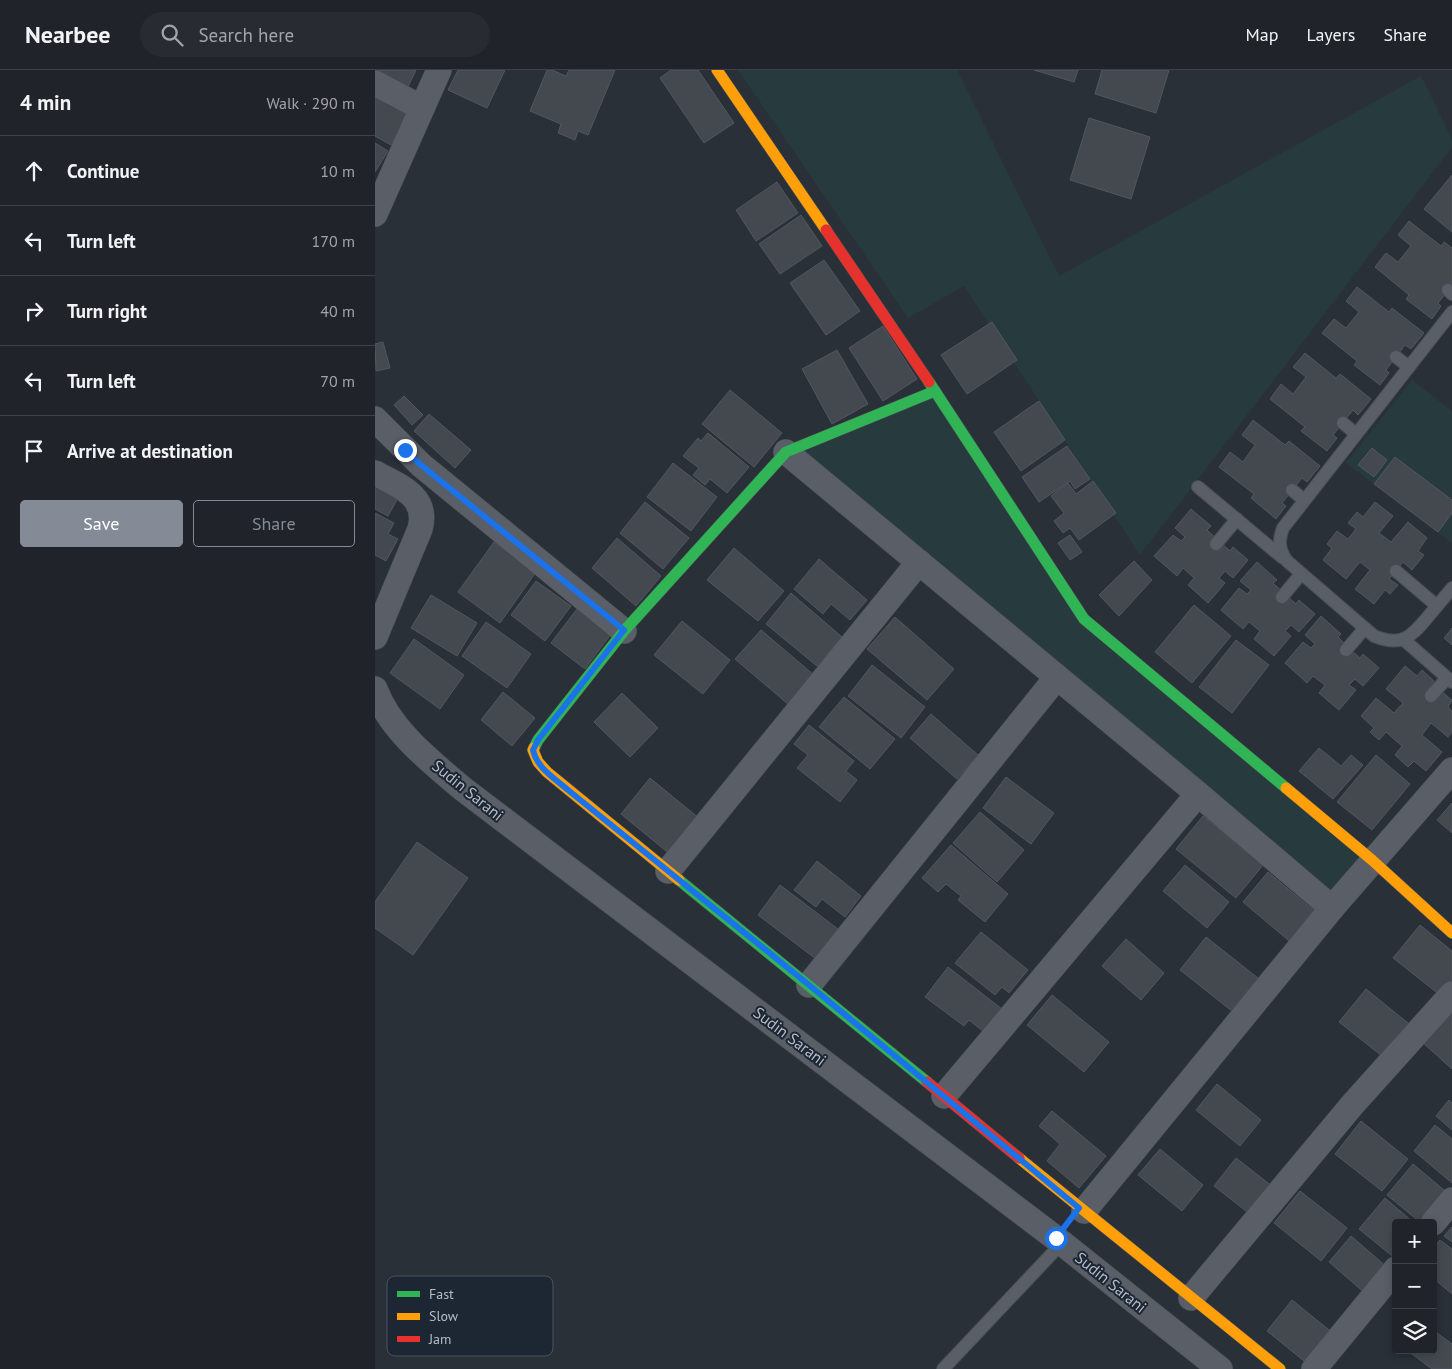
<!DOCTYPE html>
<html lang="en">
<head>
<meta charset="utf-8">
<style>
  :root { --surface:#20242a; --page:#282c32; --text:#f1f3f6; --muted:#a2a4a8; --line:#3d4147; --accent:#848b96 }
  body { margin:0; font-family:"PT Sans",sans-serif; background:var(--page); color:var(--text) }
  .controls { position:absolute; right:15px; bottom:15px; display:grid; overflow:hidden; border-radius:5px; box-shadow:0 2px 8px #0003 }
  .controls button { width:45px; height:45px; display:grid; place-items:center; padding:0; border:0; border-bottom:1px solid var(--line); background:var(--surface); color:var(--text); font:25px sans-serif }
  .stop { position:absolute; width:15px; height:15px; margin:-11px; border:4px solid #1a73e8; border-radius:50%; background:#fff }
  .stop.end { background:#1a73e8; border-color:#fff; box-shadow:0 1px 5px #0008 }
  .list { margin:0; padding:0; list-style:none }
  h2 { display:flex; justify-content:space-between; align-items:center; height:65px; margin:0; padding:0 20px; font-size:21px }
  h2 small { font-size:16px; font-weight:400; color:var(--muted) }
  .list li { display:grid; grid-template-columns:32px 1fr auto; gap:15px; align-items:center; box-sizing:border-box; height:70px; padding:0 20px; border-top:1px solid var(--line) }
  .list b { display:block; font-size:19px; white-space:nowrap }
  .list em { font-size:16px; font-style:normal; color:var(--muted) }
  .actions { display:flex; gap:10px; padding:15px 20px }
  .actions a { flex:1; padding:11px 0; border:1px solid var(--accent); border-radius:5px; text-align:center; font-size:18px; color:var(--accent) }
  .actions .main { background:var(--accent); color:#fff }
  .icon { flex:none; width:28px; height:28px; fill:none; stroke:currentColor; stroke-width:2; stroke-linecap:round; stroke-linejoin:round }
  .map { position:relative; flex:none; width:1077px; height:1299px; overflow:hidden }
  header { display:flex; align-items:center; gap:30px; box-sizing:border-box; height:70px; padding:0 25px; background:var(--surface); border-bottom:1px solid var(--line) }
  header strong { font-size:24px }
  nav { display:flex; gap:28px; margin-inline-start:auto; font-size:18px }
  .search { width:350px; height:45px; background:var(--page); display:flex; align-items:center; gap:12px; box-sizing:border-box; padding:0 18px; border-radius:28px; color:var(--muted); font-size:19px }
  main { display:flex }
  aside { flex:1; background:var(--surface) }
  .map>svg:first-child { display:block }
  .green { fill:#273a3e }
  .building { fill:#444950; stroke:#52575f }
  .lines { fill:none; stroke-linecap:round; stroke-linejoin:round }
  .lane-casing { stroke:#484c53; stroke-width:14 }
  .street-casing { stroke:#484c53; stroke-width:26 }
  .fast-casing { stroke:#484c53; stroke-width:12 }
  .slow-casing { stroke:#484c53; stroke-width:12 }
  .jam-casing { stroke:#484c53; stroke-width:12 }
  .lane { stroke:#5a5e66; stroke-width:12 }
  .street { stroke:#5a5e66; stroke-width:25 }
  .fast { stroke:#30b455; stroke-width:11 }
  .slow { stroke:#ff9f0a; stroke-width:11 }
  .jam { stroke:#e5322d; stroke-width:11 }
  .route { stroke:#1a73e8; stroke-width:6 }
  .labels { text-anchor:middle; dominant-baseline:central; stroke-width:4; stroke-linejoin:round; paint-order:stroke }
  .street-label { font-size:16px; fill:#b4bcc9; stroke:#1d2633 }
  .key { fill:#1d2633; stroke:#4a5360; stroke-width:1 }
  .key-label { font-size:14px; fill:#b4bcc9 }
</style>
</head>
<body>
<header>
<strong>Nearbee</strong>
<div class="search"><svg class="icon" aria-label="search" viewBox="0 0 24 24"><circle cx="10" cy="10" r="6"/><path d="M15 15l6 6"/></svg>Search here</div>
<nav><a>Map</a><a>Layers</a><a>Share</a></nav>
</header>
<main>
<aside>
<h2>4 min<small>Walk · 290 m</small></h2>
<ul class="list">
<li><svg class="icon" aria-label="ahead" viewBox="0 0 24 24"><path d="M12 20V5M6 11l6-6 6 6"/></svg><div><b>Continue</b></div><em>10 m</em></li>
<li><svg class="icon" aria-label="left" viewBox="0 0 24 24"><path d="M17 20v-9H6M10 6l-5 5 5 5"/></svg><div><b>Turn left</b></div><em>170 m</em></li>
<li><svg class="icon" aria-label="right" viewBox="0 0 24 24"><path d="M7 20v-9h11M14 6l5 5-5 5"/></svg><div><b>Turn right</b></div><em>40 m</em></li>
<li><svg class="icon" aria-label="left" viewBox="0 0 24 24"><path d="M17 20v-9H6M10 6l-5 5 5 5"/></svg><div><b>Turn left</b></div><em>70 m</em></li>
<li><svg class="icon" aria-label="arrive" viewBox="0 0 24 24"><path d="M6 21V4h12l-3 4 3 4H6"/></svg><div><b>Arrive at destination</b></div></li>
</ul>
<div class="actions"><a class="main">Save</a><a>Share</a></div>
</aside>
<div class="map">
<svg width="1077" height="1299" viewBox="0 0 1077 1299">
  <rect width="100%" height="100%" fill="#2a3038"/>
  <!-- green -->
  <g class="green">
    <polygon points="363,0 582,0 684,206 1046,6 1077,69 1077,77 765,485 589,216 533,248"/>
    <polygon points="1037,310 1077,341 1077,473 971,393"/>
    <polygon points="560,321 709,549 997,790 957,838 411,382"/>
  </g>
  <!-- building -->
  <g class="building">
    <polygon points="0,0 41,0 31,21 0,5"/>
    <polygon points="83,0 130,0 112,38 73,20"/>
    <polygon points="172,0 177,0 191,6 194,0 240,0 213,65 203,61 200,70 183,63 186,54 155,41"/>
    <polygon points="296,0 323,0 359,53 329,73 285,8"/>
    <polygon points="659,0 703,0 699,12"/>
    <polygon points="727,0 794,0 781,43 720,24"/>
    <polygon points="0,19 36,39 16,75 0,66"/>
    <polygon points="714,48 775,67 756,129 695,110"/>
    <polygon points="0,73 13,81 0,102"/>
    <polygon points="1077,105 1077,162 1049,139"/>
    <polygon points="402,112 423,143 381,171 361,140"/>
    <polygon points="426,145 447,176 405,204 384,174"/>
    <polygon points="1034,151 1066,176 1069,172 1077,178 1077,215 1063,233 1066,236 1057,249 1031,229 1034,225 1000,197 1011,183 1023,192 1036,176 1023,165"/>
    <polygon points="449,190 485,241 451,265 415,213"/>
    <polygon points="982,217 1014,242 1017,238 1049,263 1036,279 1030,275 1011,300 1014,303 1005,315 979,295 982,291 947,263 959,249 971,258 984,242 971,231"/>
    <polygon points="617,252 642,290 592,324 566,285"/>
    <polygon points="508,256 542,309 508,331 474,278"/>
    <polygon points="8,272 15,298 1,301 0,274"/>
    <polygon points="462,280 493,334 457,354 427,299"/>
    <polygon points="930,283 961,308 965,304 996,329 983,345 978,340 958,365 962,368 952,381 926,361 930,357 895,329 906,314 918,324 931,307 918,297"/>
    <polygon points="355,320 407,363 379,397 327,354"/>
    <polygon points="29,326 48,345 37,355 19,335"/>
    <polygon points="664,331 690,370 646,401 619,362"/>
    <polygon points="54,344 96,380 80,398 39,361"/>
    <polygon points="878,350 910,375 914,371 945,396 932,412 927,408 907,433 911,436 901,449 876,428 879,424 844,397 855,382 868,392 880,375 867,365"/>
    <polygon points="333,363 374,397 352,423 335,409 330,415 318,405 324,398 308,386 323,368 326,371"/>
    <polygon points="692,376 715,409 700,419 695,411 664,432 647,407"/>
    <polygon points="997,378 1012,390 999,407 983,395"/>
    <polygon points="1020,387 1077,430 1077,443 1063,462 999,414"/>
    <polygon points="298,393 342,427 316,461 272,427"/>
    <polygon points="718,411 741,443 704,470 695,458 688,463 679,451 689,443 676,426 693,413 701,424"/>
    <polygon points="0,413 24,426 13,446 0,439"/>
    <polygon points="270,432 314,468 288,499 245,463"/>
    <polygon points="1000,432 1018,446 1004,463 1016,472 1033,452 1052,468 1043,481 1049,485 1037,500 1028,492 1014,509 1023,515 1015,524 1010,520 999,534 980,519 995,500 985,492 971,509 948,490 957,478 952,474 962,461 973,469 981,459 973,453 982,442 988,447"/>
    <polygon points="816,439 836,456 832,460 847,474 855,481 858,477 873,490 858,508 850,501 844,508 850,513 833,533 813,515 819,508 808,498 802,506 779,486 798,465 806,471 810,467 800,458"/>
    <polygon points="0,443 19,453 13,464 23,469 11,491 0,485"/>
    <polygon points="695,465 707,482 695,490 683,473"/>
    <polygon points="242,468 286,506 261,536 217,498"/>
    <polygon points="119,472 161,502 125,553 83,522"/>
    <polygon points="359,478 409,521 383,551 332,510"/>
    <polygon points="444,489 492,530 475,550 456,534 448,544 419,519"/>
    <polygon points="759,491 777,510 744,546 724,525"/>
    <polygon points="882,492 902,510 898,513 913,527 921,534 924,530 940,544 924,562 916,555 910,561 916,566 899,586 879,569 885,561 874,552 868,559 846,540 864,518 872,524 876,520 865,511"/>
    <polygon points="161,511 196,536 170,571 136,545"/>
    <polygon points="416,523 467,567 442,596 391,554"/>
    <polygon points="56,525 102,553 82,586 36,558"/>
    <polygon points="819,535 856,566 817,613 780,582"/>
    <polygon points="202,539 236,564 210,599 176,573"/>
    <polygon points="946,546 966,564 963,567 977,581 985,588 988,584 1004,598 988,616 980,609 974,615 981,620 964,640 944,623 950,615 938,606 932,613 910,593 928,572 936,578 940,574 930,565"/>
    <polygon points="520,547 579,599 552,630 492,579"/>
    <polygon points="307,551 355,590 328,624 279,585"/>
    <polygon points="111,552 156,584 132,618 87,586"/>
    <polygon points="1077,558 1077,575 1069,568"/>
    <polygon points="386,560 439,605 414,635 360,589"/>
    <polygon points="39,569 89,605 65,639 15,603"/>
    <polygon points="861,570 894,595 857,643 824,617"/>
    <polygon points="497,595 550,637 526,668 473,626"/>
    <polygon points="1030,596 1042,606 1047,600 1059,611 1051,621 1061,630 1067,622 1077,630 1073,637 1077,641 1077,662 1073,667 1056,653 1047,665 1067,682 1051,701 1039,691 1033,697 1020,685 1027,676 1011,662 1004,670 995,662 999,658 986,646 1001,628 1019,643 1028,633 1011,619"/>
    <polygon points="128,622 160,648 137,676 106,650"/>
    <polygon points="247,623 283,658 255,687 219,652"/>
    <polygon points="469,627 520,669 495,699 444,657"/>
    <polygon points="556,644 603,685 582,709 535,668"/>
    <polygon points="434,655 479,691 471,701 482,710 465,732 422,698 433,685 419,674"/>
    <polygon points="944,678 966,696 976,685 988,695 958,729 924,701"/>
    <polygon points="1001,685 1035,714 997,760 962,732"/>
    <polygon points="631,707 679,743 656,774 608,738"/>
    <polygon points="275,708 325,749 296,785 246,744"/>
    <polygon points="1077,733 1077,763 1062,750"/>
    <polygon points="605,742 649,780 622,812 578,773"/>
    <polygon points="828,746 888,795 861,828 801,779"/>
    <polygon points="42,772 93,808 38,885 0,858 0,832"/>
    <polygon points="576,775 633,824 610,852 583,830 586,826 571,814 563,822 547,808"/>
    <polygon points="442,791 486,826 470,847 447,829 441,837 419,820"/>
    <polygon points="810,795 854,832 832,858 788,821"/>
    <polygon points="893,802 944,845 919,875 868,832"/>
    <polygon points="405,815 463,859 441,889 383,845"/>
    <polygon points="1045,855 1077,881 1077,911 1065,925 1018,888"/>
    <polygon points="606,862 653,900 634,923 627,917 620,925 580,893"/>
    <polygon points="831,867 883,908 857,941 805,900"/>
    <polygon points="751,869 789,903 766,930 727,896"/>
    <polygon points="573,897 627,939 609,962 594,950 589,956 550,927"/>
    <polygon points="991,919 1038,957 1012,990 964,952"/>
    <polygon points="677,925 734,972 709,1002 652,955"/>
    <polygon points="1075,941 1077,943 1077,999 1047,972"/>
    <polygon points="842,1014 886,1050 865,1076 821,1040"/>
    <polygon points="1074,1030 1077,1033 1077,1060 1061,1046"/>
    <polygon points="677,1041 731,1086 704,1118 672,1091 685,1074 664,1056"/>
    <polygon points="986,1051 1033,1089 1007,1121 960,1084"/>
    <polygon points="1060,1055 1077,1069 1077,1113 1039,1081"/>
    <polygon points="785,1079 828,1115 807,1141 763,1105"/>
    <polygon points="861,1088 902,1120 880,1148 839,1116"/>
    <polygon points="1038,1094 1075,1125 1046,1153 1012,1125"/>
    <polygon points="925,1121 972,1158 946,1191 899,1153"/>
    <polygon points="1010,1128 1039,1153 1021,1153 1021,1189 984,1159"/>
    <polygon points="1077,1157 1077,1172 1069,1166"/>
    <polygon points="976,1166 1013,1198 991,1224 954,1192"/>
    <polygon points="1065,1170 1077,1179 1077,1224 1058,1208 1058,1178"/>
    <polygon points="917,1230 959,1264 934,1295 892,1261"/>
    <polygon points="1058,1260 1077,1274 1077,1299 1057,1299 1037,1284 1040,1280 1058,1280"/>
  </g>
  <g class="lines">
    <!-- lane casing -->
    <g class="lane-casing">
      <g id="lane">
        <polyline points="1073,220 1077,224"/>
        <path d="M1077 242 908 458C903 471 904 480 912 491L999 566C1026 577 1035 568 1052 548 1060 538 1069 528 1077 518"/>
        <polyline points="1021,287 1034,297"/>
        <polyline points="968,353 981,364"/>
        <polyline points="823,417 908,488"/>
        <polyline points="917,420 929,430"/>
        <polyline points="841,474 862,449"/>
        <polyline points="1021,501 1062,536"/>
        <polyline points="907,527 926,504"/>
        <polyline points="1028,569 1077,612"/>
        <polyline points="971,580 990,558"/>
        <polyline points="1056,626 1072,608"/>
        <polyline points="568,1299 687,1173"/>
      </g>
    </g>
    <!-- street casing -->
    <g class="street-casing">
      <g id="street">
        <polyline points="0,13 47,38"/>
        <polyline points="0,144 64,0"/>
        <polyline points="0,349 46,395 249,561"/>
        <polyline points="411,382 823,724 957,838"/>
        <path d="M0 403C24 416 54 426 45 459L0 567"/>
        <path d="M0 619C15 660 55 691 88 719L687 1173 845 1299"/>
        <polyline points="293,801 544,492"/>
        <polyline points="434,915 682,607"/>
        <polyline points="569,1026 823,724"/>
        <polyline points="709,1141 957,838 1077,700"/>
        <polyline points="1058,1153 1077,1130"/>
        <polyline points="816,1228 978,1034 1077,924"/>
        <polyline points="939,1299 1021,1199"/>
      </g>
    </g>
    <!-- fast casing -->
    <g class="fast-casing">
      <g id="fast">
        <polyline points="554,312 709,549 911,718"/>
        <polyline points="159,678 163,670 249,561 411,382 560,321"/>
        <polyline points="304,810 552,1012"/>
      </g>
    </g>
    <!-- slow casing -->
    <g class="slow-casing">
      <g id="slow">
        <polyline points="342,0 451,160"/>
        <polyline points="159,678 158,680 163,692 172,702 304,810"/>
        <polyline points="911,718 997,790 1077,863"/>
        <polyline points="644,1088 905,1299"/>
      </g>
    </g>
    <!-- jam casing -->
    <g class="jam-casing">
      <g id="jam">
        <polyline points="451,160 554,312"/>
        <polyline points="552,1012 644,1088"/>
      </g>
    </g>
    <!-- lane -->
    <use href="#lane" class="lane"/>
    <!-- street -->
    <use href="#street" class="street"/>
    <!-- fast -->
    <use href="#fast" class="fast"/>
    <!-- slow -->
    <use href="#slow" class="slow"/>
    <!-- jam -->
    <use href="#jam" class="jam"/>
  </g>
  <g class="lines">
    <!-- route -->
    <path class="route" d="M30 380 46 395 249 560 163 670 158 680C162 698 179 708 193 720L434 915 704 1138 681 1168"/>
  </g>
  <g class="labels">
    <!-- street labels -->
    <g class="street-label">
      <text transform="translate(93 720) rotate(39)">Sudin Sarani</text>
      <text transform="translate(415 966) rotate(37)">Sudin Sarani</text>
      <text transform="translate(736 1212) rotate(39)">Sudin Sarani</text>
    </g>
  </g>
  <!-- legend -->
  <rect x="12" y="1206" width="166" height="80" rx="8" class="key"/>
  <rect x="22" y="1221" width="23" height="6" fill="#30b455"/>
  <rect x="22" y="1243" width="23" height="7" fill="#ff9f0a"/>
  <rect x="22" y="1266" width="23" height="6" fill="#e5322d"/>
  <g class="key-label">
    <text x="54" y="1229">Fast</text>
    <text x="54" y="1251">Slow</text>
    <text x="54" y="1274">Jam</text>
  </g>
</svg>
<div class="controls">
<button>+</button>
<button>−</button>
<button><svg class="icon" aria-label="layers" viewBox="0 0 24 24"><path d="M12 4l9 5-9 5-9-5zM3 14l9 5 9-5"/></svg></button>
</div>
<div class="stop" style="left:681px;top:1168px"></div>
<div class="stop end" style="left:30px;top:380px"></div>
</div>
</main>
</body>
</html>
